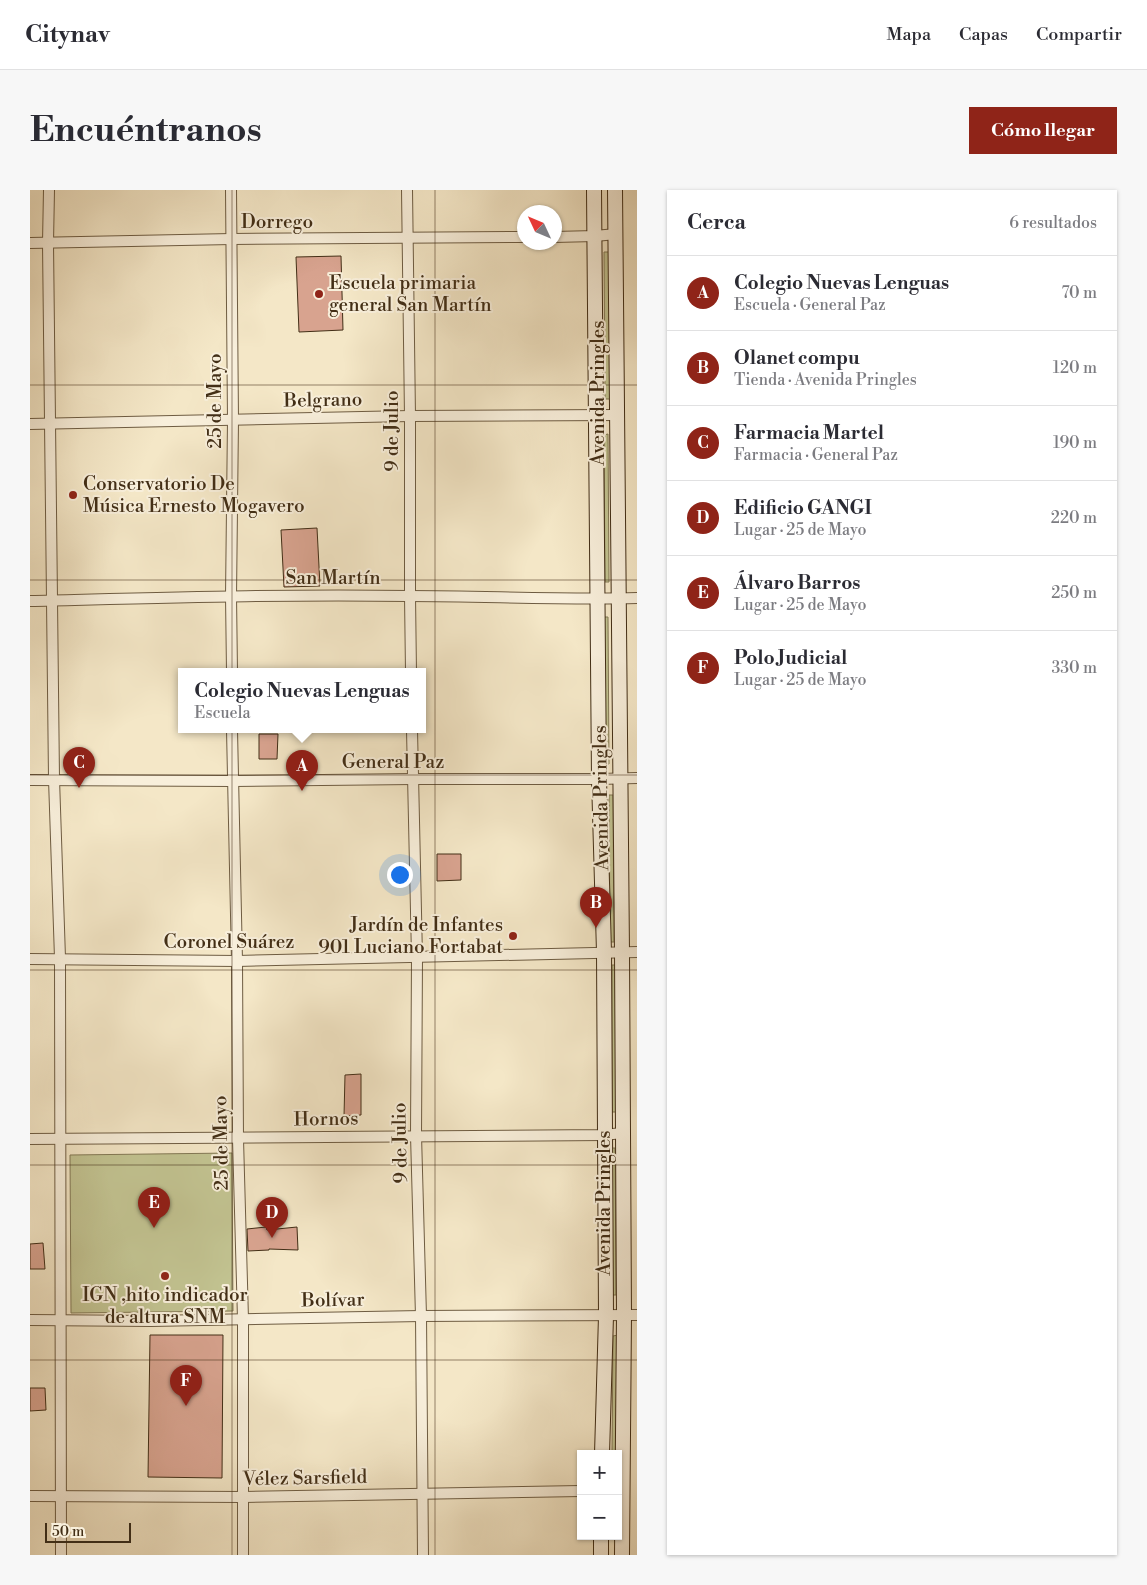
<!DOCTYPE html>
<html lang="es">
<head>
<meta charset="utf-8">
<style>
  :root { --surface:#fff; --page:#f7f7f7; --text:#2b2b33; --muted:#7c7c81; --line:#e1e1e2; --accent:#8f2418 }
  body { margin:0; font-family:"Libre Bodoni",serif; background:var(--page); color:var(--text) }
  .controls { position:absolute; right:15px; bottom:15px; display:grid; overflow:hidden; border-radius:0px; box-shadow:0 1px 4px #0004 }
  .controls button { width:45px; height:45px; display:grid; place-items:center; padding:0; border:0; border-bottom:1px solid var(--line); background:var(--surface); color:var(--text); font:25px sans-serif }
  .compass { position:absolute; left:487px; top:15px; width:45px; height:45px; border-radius:50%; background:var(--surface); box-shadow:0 1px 4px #0004; rotate:314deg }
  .scale { position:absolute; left:15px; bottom:12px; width:86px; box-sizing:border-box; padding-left:5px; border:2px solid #422e16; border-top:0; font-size:14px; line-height:18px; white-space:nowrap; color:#422e16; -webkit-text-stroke:4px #f8efdb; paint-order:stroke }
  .you { position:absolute; left:369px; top:684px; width:18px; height:18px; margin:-12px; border:4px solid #fff; border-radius:50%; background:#1a73e8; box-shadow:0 0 0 8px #1a73e833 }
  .badge { display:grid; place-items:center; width:32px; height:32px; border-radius:50%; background:var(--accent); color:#fff; font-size:16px; font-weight:700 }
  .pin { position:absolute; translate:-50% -41px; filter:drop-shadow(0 1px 2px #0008) }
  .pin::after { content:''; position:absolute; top:26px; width:18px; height:15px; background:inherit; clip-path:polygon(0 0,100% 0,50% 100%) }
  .popup { position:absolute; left:148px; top:478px; width:248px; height:65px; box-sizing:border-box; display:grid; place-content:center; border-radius:0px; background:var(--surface); filter:drop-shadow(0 1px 4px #0005); font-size:16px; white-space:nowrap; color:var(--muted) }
  .popup b { font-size:19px; color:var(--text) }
  .popup::after { content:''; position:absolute; left:50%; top:100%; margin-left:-10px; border:10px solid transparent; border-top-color:var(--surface) }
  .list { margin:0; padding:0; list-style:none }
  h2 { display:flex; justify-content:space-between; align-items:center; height:65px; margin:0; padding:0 20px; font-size:21px }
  h2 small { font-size:16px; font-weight:400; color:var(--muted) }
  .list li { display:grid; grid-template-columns:32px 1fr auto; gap:15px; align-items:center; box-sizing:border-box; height:75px; padding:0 20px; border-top:1px solid var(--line) }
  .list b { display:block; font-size:19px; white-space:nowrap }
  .list p { margin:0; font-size:16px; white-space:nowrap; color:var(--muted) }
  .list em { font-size:16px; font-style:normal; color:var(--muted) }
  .map { position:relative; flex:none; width:607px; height:1365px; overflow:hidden; border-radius:0px }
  header { display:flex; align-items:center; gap:30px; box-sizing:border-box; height:70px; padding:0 25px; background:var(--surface); border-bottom:1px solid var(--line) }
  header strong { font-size:24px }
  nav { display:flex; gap:28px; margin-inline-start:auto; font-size:18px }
  .intro { display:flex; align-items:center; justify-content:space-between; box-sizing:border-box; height:120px; padding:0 30px }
  h1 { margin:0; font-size:35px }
  .button { padding:12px 22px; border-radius:0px; background:var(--accent); color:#fff; font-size:18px; font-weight:700 }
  main { display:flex; gap:30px; padding:0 30px }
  aside { flex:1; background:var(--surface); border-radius:0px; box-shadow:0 1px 4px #0004 }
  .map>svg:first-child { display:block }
  .green { fill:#c2c391; stroke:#827854 }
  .building { fill:#d8a38f; stroke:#422e16 }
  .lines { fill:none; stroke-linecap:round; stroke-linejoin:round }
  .minor-casing { stroke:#6e5c42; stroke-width:12 }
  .secondary-casing { stroke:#422e16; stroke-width:16 }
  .minor { stroke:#f8efdb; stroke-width:10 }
  .secondary { stroke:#f8efdb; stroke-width:14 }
  .grid { fill:none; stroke:#422e16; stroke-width:1; stroke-opacity:0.55 }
  .poi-dot { fill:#8f2418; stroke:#f8efdb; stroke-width:2 }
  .labels { text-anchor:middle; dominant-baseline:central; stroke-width:4; stroke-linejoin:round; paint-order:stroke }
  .street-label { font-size:19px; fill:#422e16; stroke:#f8efdb }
  .poi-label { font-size:19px; fill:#422e16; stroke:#f8efdb; text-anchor:start }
</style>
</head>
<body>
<header>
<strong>Citynav</strong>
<nav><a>Mapa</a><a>Capas</a><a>Compartir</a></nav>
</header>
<div class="intro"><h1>Encuéntranos</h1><a class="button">Cómo llegar</a></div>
<main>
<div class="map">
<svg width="607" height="1365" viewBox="0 0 607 1365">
  <rect width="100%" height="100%" fill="#f4e7c7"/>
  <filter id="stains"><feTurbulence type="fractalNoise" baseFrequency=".004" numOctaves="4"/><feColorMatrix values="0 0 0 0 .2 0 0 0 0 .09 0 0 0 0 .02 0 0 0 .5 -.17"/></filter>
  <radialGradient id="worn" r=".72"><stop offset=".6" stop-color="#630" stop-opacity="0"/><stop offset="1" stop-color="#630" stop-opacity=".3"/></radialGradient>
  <!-- green -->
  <g class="green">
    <polygon points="574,62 579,62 580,209 575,209"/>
    <polygon points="578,244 579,392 575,392 574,245"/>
    <polygon points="574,427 578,427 579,574 575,574"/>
    <polygon points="579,605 583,605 584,752 580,752"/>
    <polygon points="582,775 586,775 587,922 582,922"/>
    <polygon points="581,958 585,958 586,1105 582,1105"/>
    <polygon points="202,963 203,1121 41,1123 40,965"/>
    <polygon points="588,1145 587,1264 582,1264 583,1146"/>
  </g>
  <!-- building -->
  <g class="building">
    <polygon points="311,66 313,140 269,142 266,67"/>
    <polygon points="287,338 290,396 254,397 251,340"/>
    <polygon points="229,544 248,544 247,569 229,569"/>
    <polygon points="407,664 431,664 431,690 407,691"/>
    <polygon points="331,884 331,925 314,926 315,885"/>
    <polygon points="236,1037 237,1040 267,1037 268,1060 239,1059 239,1060 218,1061 217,1039"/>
    <polygon points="13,1053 15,1079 0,1079 0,1054"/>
    <polygon points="120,1145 193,1145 192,1288 118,1287"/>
    <polygon points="0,1198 15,1198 16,1220 0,1221"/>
  </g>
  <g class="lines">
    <!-- minor casing -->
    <g class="minor-casing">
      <g id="minor">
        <polyline points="19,0 18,53 24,589 30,768 31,1365"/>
        <polyline points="201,0 203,230 201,406 202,482"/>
        <polyline points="377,0 380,226 380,406 381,482"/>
        <polyline points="524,47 565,46 586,44"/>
        <polyline points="0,53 202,49 494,47"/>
        <polyline points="0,234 380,226 587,225"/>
        <path d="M0 411C126 408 253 404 379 406 455 406 531 410 607 408"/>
        <polyline points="202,540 207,771 208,949 213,1129 213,1365"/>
        <polyline points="382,540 387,767 386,945 391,1126 393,1365"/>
        <polyline points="0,590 203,591 383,589 569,589 607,588"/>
        <polyline points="0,769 207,771 607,762"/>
        <polyline points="0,949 574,945 592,943"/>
        <polyline points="0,1130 121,1131 391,1126 607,1125"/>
        <polyline points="0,1306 214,1307 551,1301"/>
      </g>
    </g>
    <!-- secondary casing -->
    <g class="secondary-casing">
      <g id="secondary">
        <polyline points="564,0 569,589 574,762 576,1126 572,1264"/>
        <polyline points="585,0 592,762 594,1125 592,1365"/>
        <polyline points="571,1346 571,1365"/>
      </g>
    </g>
    <!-- minor -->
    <use href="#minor" class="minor"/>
    <!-- secondary -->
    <use href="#secondary" class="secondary"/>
  </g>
  <!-- grid -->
  <path class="grid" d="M202 0V1365M405 0V1365M0 195H607M0 390H607M0 585H607M0 780H607M0 975H607M0 1170H607"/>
  <!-- markers -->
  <g class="poi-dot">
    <circle cx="289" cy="104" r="5"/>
    <circle cx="43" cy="305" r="5"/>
    <circle cx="483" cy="746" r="5"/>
    <circle cx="135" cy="1086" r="5"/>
  </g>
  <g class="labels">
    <!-- street labels -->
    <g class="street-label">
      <text x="247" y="32">Dorrego</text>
      <text transform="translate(568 203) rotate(-90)">Avenida Pringles</text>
      <text transform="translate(293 210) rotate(-1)">Belgrano</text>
      <text transform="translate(185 211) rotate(-90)">25 de Mayo</text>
      <text transform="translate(362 241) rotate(-90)">9 de Julio</text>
      <text x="303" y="388">San Martín</text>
      <text x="363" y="572">General Paz</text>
      <text transform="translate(571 608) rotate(-91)">Avenida Pringles</text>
      <text x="199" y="752">Coronel Suárez</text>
      <text transform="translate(296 929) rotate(-1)">Hornos</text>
      <text transform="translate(191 953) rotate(-91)">25 de Mayo</text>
      <text transform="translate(370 953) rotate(-91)">9 de Julio</text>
      <text transform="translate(574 1013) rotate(-90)">Avenida Pringles</text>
      <text transform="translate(303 1110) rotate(-1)">Bolívar</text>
      <text transform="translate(275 1288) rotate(-1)">Vélez Sarsfield</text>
    </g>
    <!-- poi labels -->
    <g class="poi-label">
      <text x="299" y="93">Escuela primaria<tspan x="299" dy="22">general San Martín</tspan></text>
      <text x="53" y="294">Conservatorio De<tspan x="53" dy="22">Música Ernesto Mogavero</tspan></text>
      <text x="473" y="735" text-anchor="end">Jardín de Infantes<tspan x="473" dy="22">901 Luciano Fortabat</tspan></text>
      <text x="135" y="1105" text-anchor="middle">IGN ,hito indicador<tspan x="135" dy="22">de altura SNM</tspan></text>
    </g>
  </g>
  <rect width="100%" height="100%" filter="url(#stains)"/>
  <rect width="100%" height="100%" fill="url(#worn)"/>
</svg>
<div class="controls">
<button>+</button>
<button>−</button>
</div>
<svg class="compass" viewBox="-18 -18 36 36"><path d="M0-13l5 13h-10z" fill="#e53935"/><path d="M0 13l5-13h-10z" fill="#7c7c81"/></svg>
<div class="scale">50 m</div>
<div class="you"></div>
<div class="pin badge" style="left:272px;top:601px">A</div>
<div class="popup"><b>Colegio Nuevas Lenguas</b>Escuela</div>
<div class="pin badge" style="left:566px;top:738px">B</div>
<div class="pin badge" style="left:49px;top:598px">C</div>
<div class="pin badge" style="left:242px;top:1048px">D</div>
<div class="pin badge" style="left:124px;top:1038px">E</div>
<div class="pin badge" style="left:156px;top:1216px">F</div>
</div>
<aside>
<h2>Cerca<small>6 resultados</small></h2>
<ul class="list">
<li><span class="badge">A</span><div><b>Colegio Nuevas Lenguas</b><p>Escuela · General Paz</p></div><em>70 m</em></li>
<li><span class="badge">B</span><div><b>Olanet compu</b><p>Tienda · Avenida Pringles</p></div><em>120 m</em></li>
<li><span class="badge">C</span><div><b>Farmacia Martel</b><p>Farmacia · General Paz</p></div><em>190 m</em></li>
<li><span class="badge">D</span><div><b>Edificio GANGI</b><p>Lugar · 25 de Mayo</p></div><em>220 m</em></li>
<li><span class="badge">E</span><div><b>Álvaro Barros</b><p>Lugar · 25 de Mayo</p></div><em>250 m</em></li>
<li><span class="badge">F</span><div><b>Polo Judicial</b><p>Lugar · 25 de Mayo</p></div><em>330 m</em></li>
</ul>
</aside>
</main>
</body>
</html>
